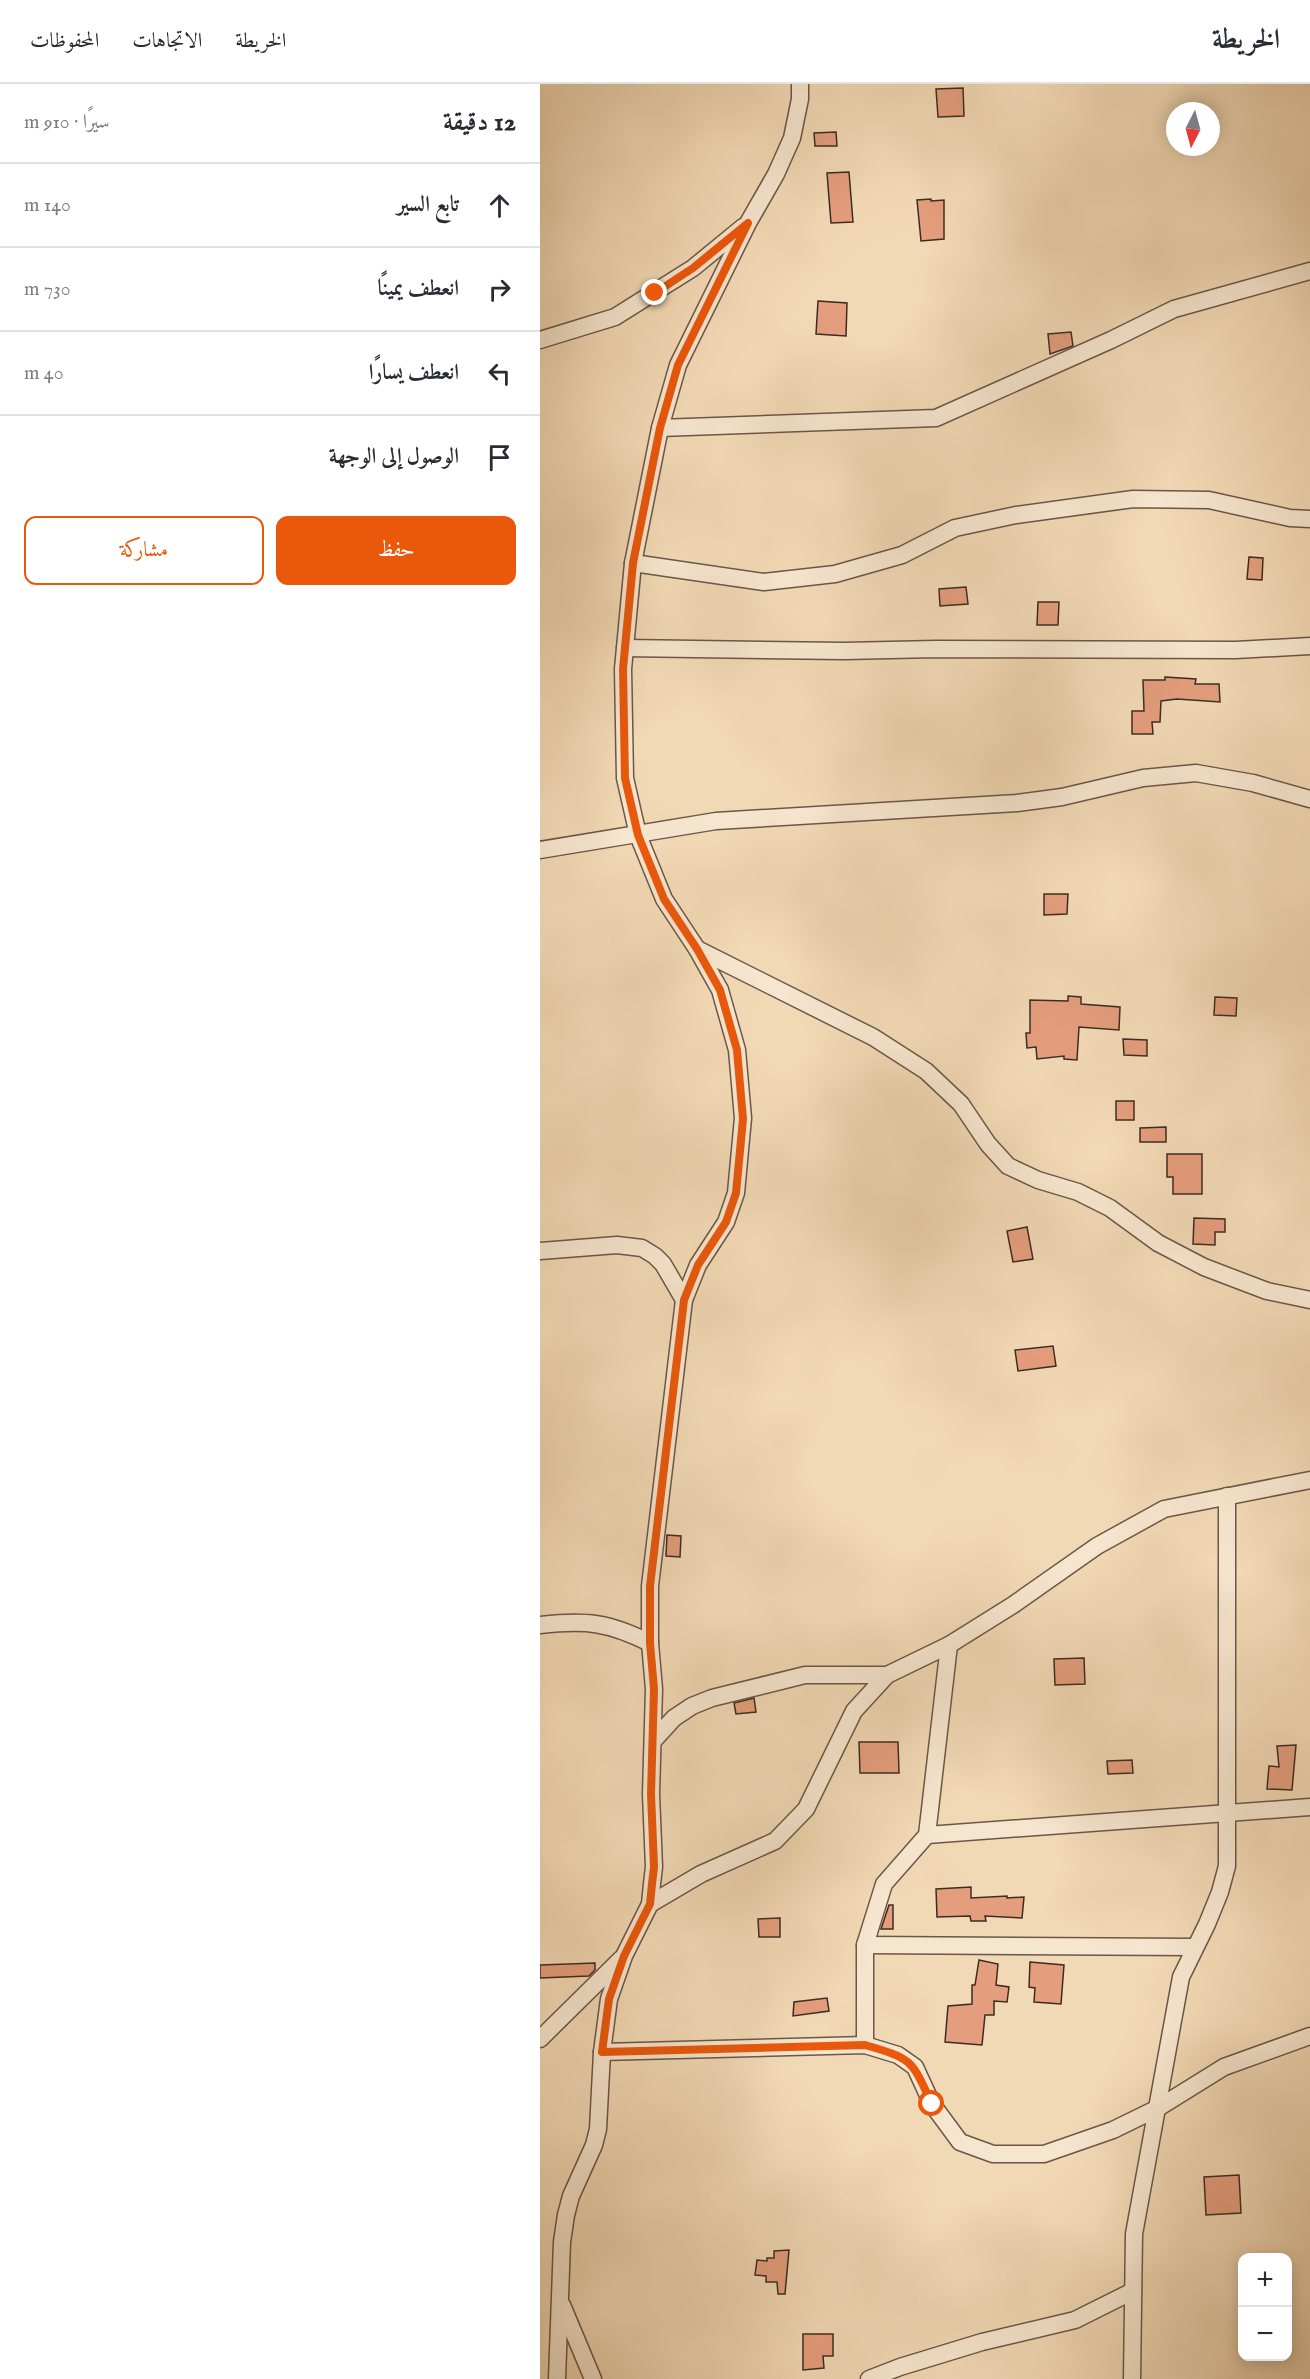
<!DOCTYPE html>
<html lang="ar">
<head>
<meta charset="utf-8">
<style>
  :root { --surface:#fff; --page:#f7f7f7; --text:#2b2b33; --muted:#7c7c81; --line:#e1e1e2; --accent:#ea580c }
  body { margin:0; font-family:"IM FELL English",Amiri,serif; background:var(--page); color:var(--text); direction:rtl }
  .controls { position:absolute; right:18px; bottom:18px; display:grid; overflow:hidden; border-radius:12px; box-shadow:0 3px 15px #0003 }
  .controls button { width:54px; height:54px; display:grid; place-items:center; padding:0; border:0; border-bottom:2px solid var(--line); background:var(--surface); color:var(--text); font:30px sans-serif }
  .compass { position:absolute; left:626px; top:18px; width:54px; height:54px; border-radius:50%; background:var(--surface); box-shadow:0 3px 15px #0003; rotate:186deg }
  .stop { position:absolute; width:18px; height:18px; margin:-14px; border:4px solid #ea580c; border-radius:50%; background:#fff }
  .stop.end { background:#ea580c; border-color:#fff; box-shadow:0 2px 6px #0008 }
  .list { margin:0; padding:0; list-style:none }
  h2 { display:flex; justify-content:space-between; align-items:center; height:78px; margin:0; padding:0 24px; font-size:26px }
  h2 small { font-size:20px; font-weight:400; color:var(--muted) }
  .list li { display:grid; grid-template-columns:39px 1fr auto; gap:18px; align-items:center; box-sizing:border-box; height:84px; padding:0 24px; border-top:2px solid var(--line) }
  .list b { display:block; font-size:22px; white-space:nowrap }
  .list em { font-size:20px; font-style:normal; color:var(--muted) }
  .actions { display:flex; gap:12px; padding:18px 24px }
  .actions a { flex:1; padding:14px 0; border:2px solid var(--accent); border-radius:12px; text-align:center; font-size:21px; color:var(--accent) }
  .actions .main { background:var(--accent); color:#fff }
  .icon { flex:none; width:33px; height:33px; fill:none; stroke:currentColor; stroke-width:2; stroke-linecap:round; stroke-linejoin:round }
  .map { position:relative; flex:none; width:770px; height:2295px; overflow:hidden; direction:ltr }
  header { display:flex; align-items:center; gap:36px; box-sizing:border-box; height:84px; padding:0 30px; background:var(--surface); border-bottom:2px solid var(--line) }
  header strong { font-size:28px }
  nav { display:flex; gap:33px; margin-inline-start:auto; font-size:21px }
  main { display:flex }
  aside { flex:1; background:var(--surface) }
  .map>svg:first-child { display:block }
  .building { fill:#e59e7d; stroke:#3c2c23; stroke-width:1.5 }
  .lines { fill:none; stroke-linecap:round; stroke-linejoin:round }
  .street-casing { stroke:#6a5748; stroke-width:19 }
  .street { stroke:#f7e6cf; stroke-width:16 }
  .route { stroke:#ea580c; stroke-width:8 }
</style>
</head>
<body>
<header>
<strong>الخريطة</strong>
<nav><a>الخريطة</a><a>الاتجاهات</a><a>المحفوظات</a></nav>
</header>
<main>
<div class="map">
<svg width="770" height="2295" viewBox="0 0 770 2295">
  <rect width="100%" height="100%" fill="#f2d9b5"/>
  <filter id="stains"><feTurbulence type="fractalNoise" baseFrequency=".00333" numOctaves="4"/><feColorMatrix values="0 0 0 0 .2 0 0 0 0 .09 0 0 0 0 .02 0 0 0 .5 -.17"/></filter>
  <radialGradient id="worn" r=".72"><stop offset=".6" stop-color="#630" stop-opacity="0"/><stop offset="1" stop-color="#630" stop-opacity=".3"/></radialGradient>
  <!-- building -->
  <g class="building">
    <polygon points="423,4 424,32 398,33 396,5"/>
    <polygon points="296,48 297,62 275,62 274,49"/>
    <polygon points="309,88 313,138 291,139 287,89"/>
    <polygon points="391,115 391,117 404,116 404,155 381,157 377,116"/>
    <polygon points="278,217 307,219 306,252 276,250"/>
    <polygon points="531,248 533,262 510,270 508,250"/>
    <polygon points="709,473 723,474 722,496 707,495"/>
    <polygon points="426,503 428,520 400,522 399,505"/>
    <polygon points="498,518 519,518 518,541 497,541"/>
    <polygon points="625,593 656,595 655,600 679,600 680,618 637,615 621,617 620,638 612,638 613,650 592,650 592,627 604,627 603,596 625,596"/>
    <polygon points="504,810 528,810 527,830 504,831"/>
    <polygon points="528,912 541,913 541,920 580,923 579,946 539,943 537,976 524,975 524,972 497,975 496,963 487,964 486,949 490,949 490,916 528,917"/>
    <polygon points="675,913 697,914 696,932 674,931"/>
    <polygon points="583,955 607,956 607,972 584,971"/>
    <rect x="576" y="1017" width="18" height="19"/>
    <polygon points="626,1043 626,1058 600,1058 600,1044"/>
    <polygon points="627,1070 662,1070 662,1110 633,1110 633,1093 627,1093"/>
    <polygon points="654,1134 685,1135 685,1148 675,1148 675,1161 653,1160"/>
    <polygon points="487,1143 493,1175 473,1178 467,1147"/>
    <polygon points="513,1262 516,1282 478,1287 475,1266"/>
    <polygon points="127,1451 141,1452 140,1473 126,1472"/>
    <polygon points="544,1574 545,1600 515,1601 514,1575"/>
    <polygon points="214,1614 216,1628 196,1630 194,1619"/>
    <polygon points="319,1658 358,1658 359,1689 320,1689"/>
    <polygon points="756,1661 752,1706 727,1705 729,1682 739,1683 737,1662"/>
    <polygon points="592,1676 593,1689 568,1690 567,1677"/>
    <polygon points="431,1803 431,1814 467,1812 467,1814 484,1813 482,1834 445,1832 446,1837 431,1837 430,1832 397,1833 396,1805"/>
    <polygon points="349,1821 353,1821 353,1845 341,1845"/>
    <polygon points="240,1834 240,1853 219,1853 218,1835"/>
    <polygon points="439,1876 458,1880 456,1901 469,1903 467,1918 454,1917 454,1931 445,1931 442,1961 405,1958 408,1922 432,1920 432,1901 435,1901"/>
    <polygon points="490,1878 524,1881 521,1920 494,1918 495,1904 489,1903"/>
    <polygon points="55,1879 55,1886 49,1892 0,1894 0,1881"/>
    <polygon points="287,1914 289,1927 253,1932 254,1918"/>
    <polygon points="699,2091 701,2129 666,2131 664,2093"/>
    <polygon points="249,2166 245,2210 238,2210 237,2198 226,2198 226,2192 215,2191 217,2176 227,2177 227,2174 234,2174 234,2167"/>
    <polygon points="263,2250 293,2250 293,2272 283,2272 284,2284 263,2286"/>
  </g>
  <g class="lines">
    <!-- street casing -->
    <g class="street-casing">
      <g id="street">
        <polyline points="0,256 75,233 153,184 203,143"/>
        <polyline points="120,344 396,334 571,256 634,225 770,187"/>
        <polyline points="93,479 224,498 295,490 362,471 415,444 476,431 593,415 669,416 750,434 770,435"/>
        <polyline points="85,564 304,567 396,565 696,566 770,562"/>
        <polyline points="0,766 176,737 477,719 522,713 603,694 656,689 713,699 770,715"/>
        <polyline points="157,865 333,953 386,987 421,1020 448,1060 468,1082 498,1096 538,1108 570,1124 618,1159 664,1183 727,1207 770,1216"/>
        <polyline points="0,1167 77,1161 102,1164 115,1172 123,1180 144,1216"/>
        <path d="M0 1541C46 1536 68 1538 110 1559"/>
        <polyline points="113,1657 134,1634 152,1622 172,1614 265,1591 347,1591"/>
        <polyline points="387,1751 770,1723"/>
        <polyline points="110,1820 161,1790 235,1757 266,1725 314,1627 347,1591 409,1561 473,1521 557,1462 624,1425 770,1396"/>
        <polyline points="325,1861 654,1863"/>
        <polyline points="0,1955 81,1875"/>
        <polyline points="325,1961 325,1861 344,1800 387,1751 409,1561"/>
        <polyline points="62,1968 325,1961 358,1971 375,1983 392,2020 420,2058 453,2070 504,2070 573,2046 618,2024 684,1983 770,1952"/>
        <polyline points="22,2221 53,2295"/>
        <polyline points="17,2295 22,2158 26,2131 31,2112 54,2061 58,2045 62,1968 69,1915 84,1872 110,1820 112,1800 114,1783 111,1710 114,1605 110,1559 110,1502 144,1216 158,1181 186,1138 196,1109 203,1034 197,966 180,906 157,865 124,815 98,751 85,694 83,585 93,479 120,344 138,281 208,139 236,90 252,54 260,15 260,0"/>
        <polyline points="329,2295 360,2283 442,2258 535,2236 593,2207"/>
        <polyline points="592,2295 594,2150 641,1893 667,1840 680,1808 687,1782 687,1412"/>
      </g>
    </g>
    <!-- street -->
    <use href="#street" class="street"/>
  </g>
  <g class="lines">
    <!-- route -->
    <path class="route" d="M115 209 153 184 208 139 138 281 120 344 93 479 83 585 85 694 98 751 124 815 157 865 180 906 197 966 203 1035 196 1109 186 1138 158 1181 144 1216 110 1502V1559L114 1605 111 1710 114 1783 112 1800 110 1820 84 1872 69 1915 62 1968 325 1961C373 1975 371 1975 392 2020"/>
  </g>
  <rect width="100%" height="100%" filter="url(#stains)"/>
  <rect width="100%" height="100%" fill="url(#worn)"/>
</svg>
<div class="controls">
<button>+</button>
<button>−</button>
</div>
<svg class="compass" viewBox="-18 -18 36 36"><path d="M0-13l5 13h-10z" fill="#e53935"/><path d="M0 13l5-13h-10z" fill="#7c7c81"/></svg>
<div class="stop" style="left:392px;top:2020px"></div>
<div class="stop end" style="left:115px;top:209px"></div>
</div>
<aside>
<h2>12 دقيقة<small>سيرًا · 910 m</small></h2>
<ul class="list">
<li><svg class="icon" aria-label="ahead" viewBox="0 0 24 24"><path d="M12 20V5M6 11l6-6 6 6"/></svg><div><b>تابع السير</b></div><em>140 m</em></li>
<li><svg class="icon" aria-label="right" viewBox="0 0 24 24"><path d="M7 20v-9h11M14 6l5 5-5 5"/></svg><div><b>انعطف يمينًا</b></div><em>730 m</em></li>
<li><svg class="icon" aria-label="left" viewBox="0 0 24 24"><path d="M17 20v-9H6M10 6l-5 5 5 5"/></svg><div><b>انعطف يسارًا</b></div><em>40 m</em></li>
<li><svg class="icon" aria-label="arrive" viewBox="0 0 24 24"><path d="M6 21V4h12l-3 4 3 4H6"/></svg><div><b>الوصول إلى الوجهة</b></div></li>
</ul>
<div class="actions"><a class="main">حفظ</a><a>مشاركة</a></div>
</aside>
</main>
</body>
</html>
